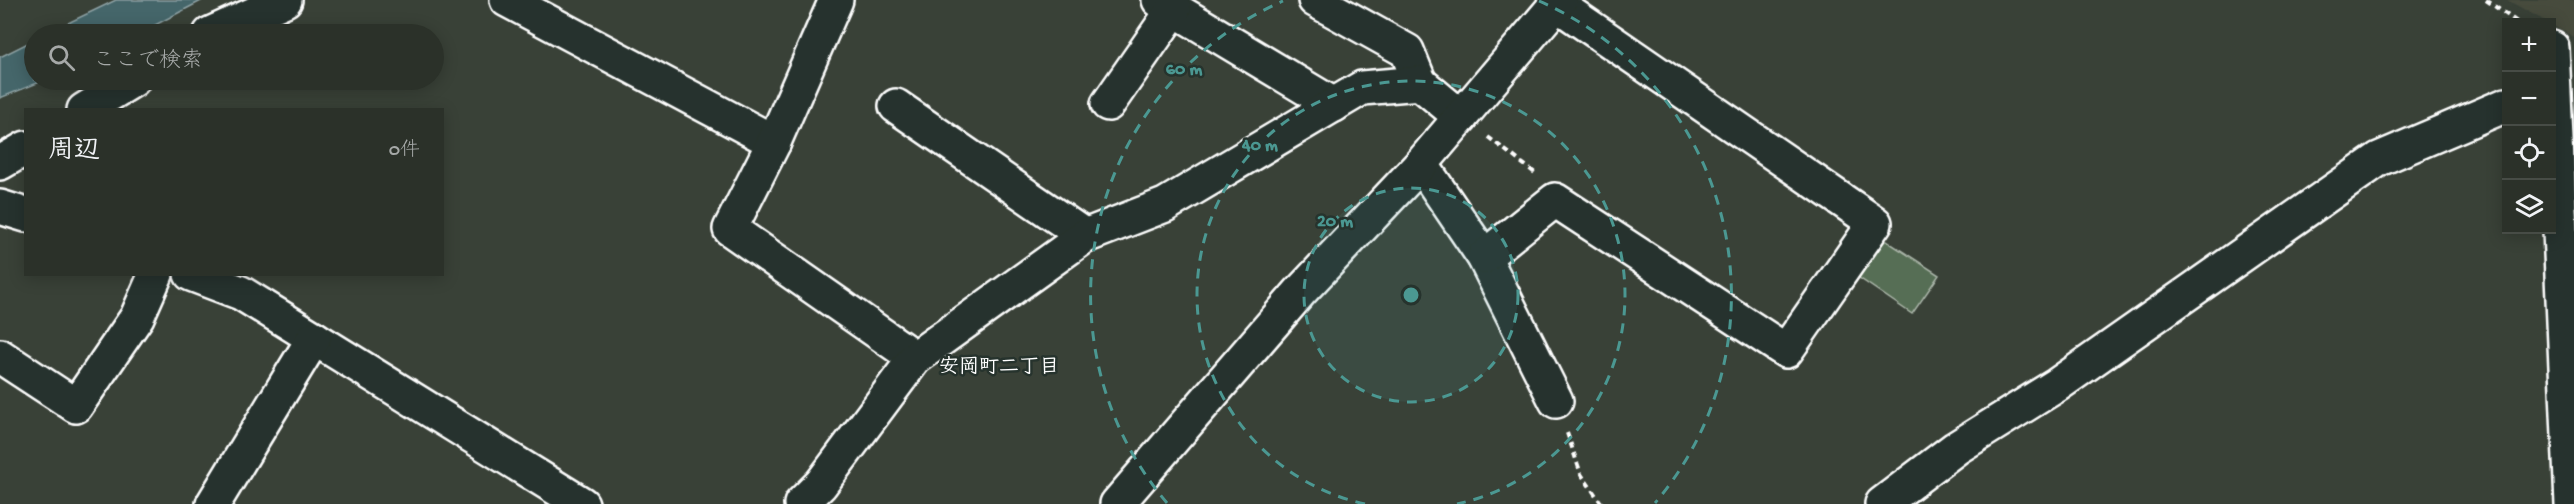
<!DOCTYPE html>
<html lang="ja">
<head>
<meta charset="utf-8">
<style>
  :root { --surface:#2b3129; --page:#333931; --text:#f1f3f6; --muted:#a6a9a8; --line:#474c46 }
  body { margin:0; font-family:"Gochi Hand","Klee One",sans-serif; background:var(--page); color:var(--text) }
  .controls { position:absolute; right:18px; top:18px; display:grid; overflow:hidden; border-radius:0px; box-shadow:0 3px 15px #0003 }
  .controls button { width:54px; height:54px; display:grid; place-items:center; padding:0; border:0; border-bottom:2px solid var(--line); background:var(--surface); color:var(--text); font:30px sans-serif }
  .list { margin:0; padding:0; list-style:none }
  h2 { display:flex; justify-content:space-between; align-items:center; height:78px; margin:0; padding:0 24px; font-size:26px }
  h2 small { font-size:20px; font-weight:400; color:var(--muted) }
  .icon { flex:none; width:33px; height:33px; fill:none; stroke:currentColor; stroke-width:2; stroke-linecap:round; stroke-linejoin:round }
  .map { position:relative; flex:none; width:2574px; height:504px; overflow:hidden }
  .search { position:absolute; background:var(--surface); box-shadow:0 3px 15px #0003; left:24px; top:24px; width:420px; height:66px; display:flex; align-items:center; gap:15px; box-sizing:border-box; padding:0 21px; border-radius:33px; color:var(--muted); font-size:22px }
  .panel { position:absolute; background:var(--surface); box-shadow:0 3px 15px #0003; left:24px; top:108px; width:420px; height:168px; border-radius:0px }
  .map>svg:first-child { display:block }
  .built { fill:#464b3e }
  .green { fill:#576e54; stroke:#abb6aa; stroke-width:1.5 }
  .water { fill:#44666a; stroke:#8fa3a6; stroke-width:1.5 }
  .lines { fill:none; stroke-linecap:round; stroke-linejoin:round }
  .minor-casing { stroke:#fff; stroke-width:38 }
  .major-casing { stroke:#fff; stroke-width:38 }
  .path { stroke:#fff; stroke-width:4; stroke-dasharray:6 4.5; stroke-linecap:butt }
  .minor { stroke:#26332d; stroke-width:33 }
  .major { stroke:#26332d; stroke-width:33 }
  .ring { fill:none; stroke:#4b9892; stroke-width:3; stroke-dasharray:10 8 }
  .labels { text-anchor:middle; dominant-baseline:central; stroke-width:5; stroke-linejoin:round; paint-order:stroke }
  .neighbourhood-label { font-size:20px; font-weight:bold; fill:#fff; stroke:#26332d }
  .centre { fill:#4b9892; stroke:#26332d; stroke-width:3 }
  .ring-label { font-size:18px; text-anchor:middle; font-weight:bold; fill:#4b9892; stroke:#26332d; stroke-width:5; stroke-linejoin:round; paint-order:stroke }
</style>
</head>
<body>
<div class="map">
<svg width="2574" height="504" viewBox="0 0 2574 504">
  <rect width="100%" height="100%" fill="#394137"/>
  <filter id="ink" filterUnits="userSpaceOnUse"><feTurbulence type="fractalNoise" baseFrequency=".0167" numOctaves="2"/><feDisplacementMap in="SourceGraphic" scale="12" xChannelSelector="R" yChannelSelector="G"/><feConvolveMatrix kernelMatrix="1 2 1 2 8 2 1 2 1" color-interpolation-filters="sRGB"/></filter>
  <g filter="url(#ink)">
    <!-- built -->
    <polygon class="built" points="2507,0 2574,0 2574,38 2552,25 2552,22 2547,22"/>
    <!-- green -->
    <polygon class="green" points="1882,238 1939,275 1912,314 1855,275"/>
    <!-- water -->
    <g class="water">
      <polygon points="116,0 203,0 138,34 45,34"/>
      <polygon points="34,40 34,80 45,80 0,98 0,57"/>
    </g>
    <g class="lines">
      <!-- minor casing -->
      <g class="minor-casing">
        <g id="minor">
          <polyline points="507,0 774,142"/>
          <polyline points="836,0 774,142 730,229 915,358"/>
          <polyline points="1159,0 1334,105"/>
          <polyline points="1315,0 1407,51 1420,83"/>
          <polyline points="2552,48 2572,504"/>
          <polyline points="1108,104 1174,9"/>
          <polyline points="896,106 1085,236"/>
          <polyline points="1421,164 1484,257 1556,401"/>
          <polyline points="0,207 26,215"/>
          <polyline points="1484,257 1555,200 1786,351 1875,223 1558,5"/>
          <polyline points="191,274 241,293 582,504"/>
          <polyline points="0,356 76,406 137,317 156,274"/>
          <polyline points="213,504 314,338"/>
          <polyline points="801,504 821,484 915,358 1085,236 1165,205 1362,88 1420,83 1461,117"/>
          <polyline points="1117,504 1300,292 1421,164 1560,0"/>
          <polyline points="1882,504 1956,448 2057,385 2379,159 2506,105"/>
        </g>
      </g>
      <!-- major casing -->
      <g class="major-casing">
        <g id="major">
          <polyline points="210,34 285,0"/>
          <polyline points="84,110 133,80"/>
          <polyline points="0,163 26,148"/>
        </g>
      </g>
      <!-- path -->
      <g class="path">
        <polyline points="2486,0 2517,22"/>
        <polyline points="1488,137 1535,173"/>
        <polyline points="1567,433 1581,474 1602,504"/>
      </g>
      <!-- minor -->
      <use href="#minor" class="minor"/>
      <!-- major -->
      <use href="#major" class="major"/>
    </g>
  </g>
  <!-- distance rings -->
  <circle cx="1411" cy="295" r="107" fill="#4b9892" fill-opacity=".12"/>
  <g class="ring">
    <circle cx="1411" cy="295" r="107"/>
    <path d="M1365 504A214 214 0 1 1 1457 504"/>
    <path d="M1167 503A321 321 0 0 1 1283 1M1539 1A321 321 0 0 1 1655 503"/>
  </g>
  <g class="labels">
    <!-- neighbourhood labels -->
    <g class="neighbourhood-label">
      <text x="999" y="368">安岡町二丁目</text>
    </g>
  </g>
  <circle cx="1411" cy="295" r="9" class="centre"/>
  <g class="ring-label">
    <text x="1184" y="74">60 m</text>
    <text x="1260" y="150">40 m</text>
    <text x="1335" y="226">20 m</text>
  </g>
</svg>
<div class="controls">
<button>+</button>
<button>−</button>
<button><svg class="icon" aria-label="locate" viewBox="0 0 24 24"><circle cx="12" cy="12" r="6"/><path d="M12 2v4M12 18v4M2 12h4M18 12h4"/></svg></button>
<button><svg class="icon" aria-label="layers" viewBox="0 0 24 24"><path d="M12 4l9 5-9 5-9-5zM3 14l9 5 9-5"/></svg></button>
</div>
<div class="search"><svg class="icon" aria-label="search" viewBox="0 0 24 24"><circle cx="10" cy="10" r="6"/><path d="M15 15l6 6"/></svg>ここで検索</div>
<section class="panel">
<h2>周辺<small>0件</small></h2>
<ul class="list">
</ul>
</section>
</div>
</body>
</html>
